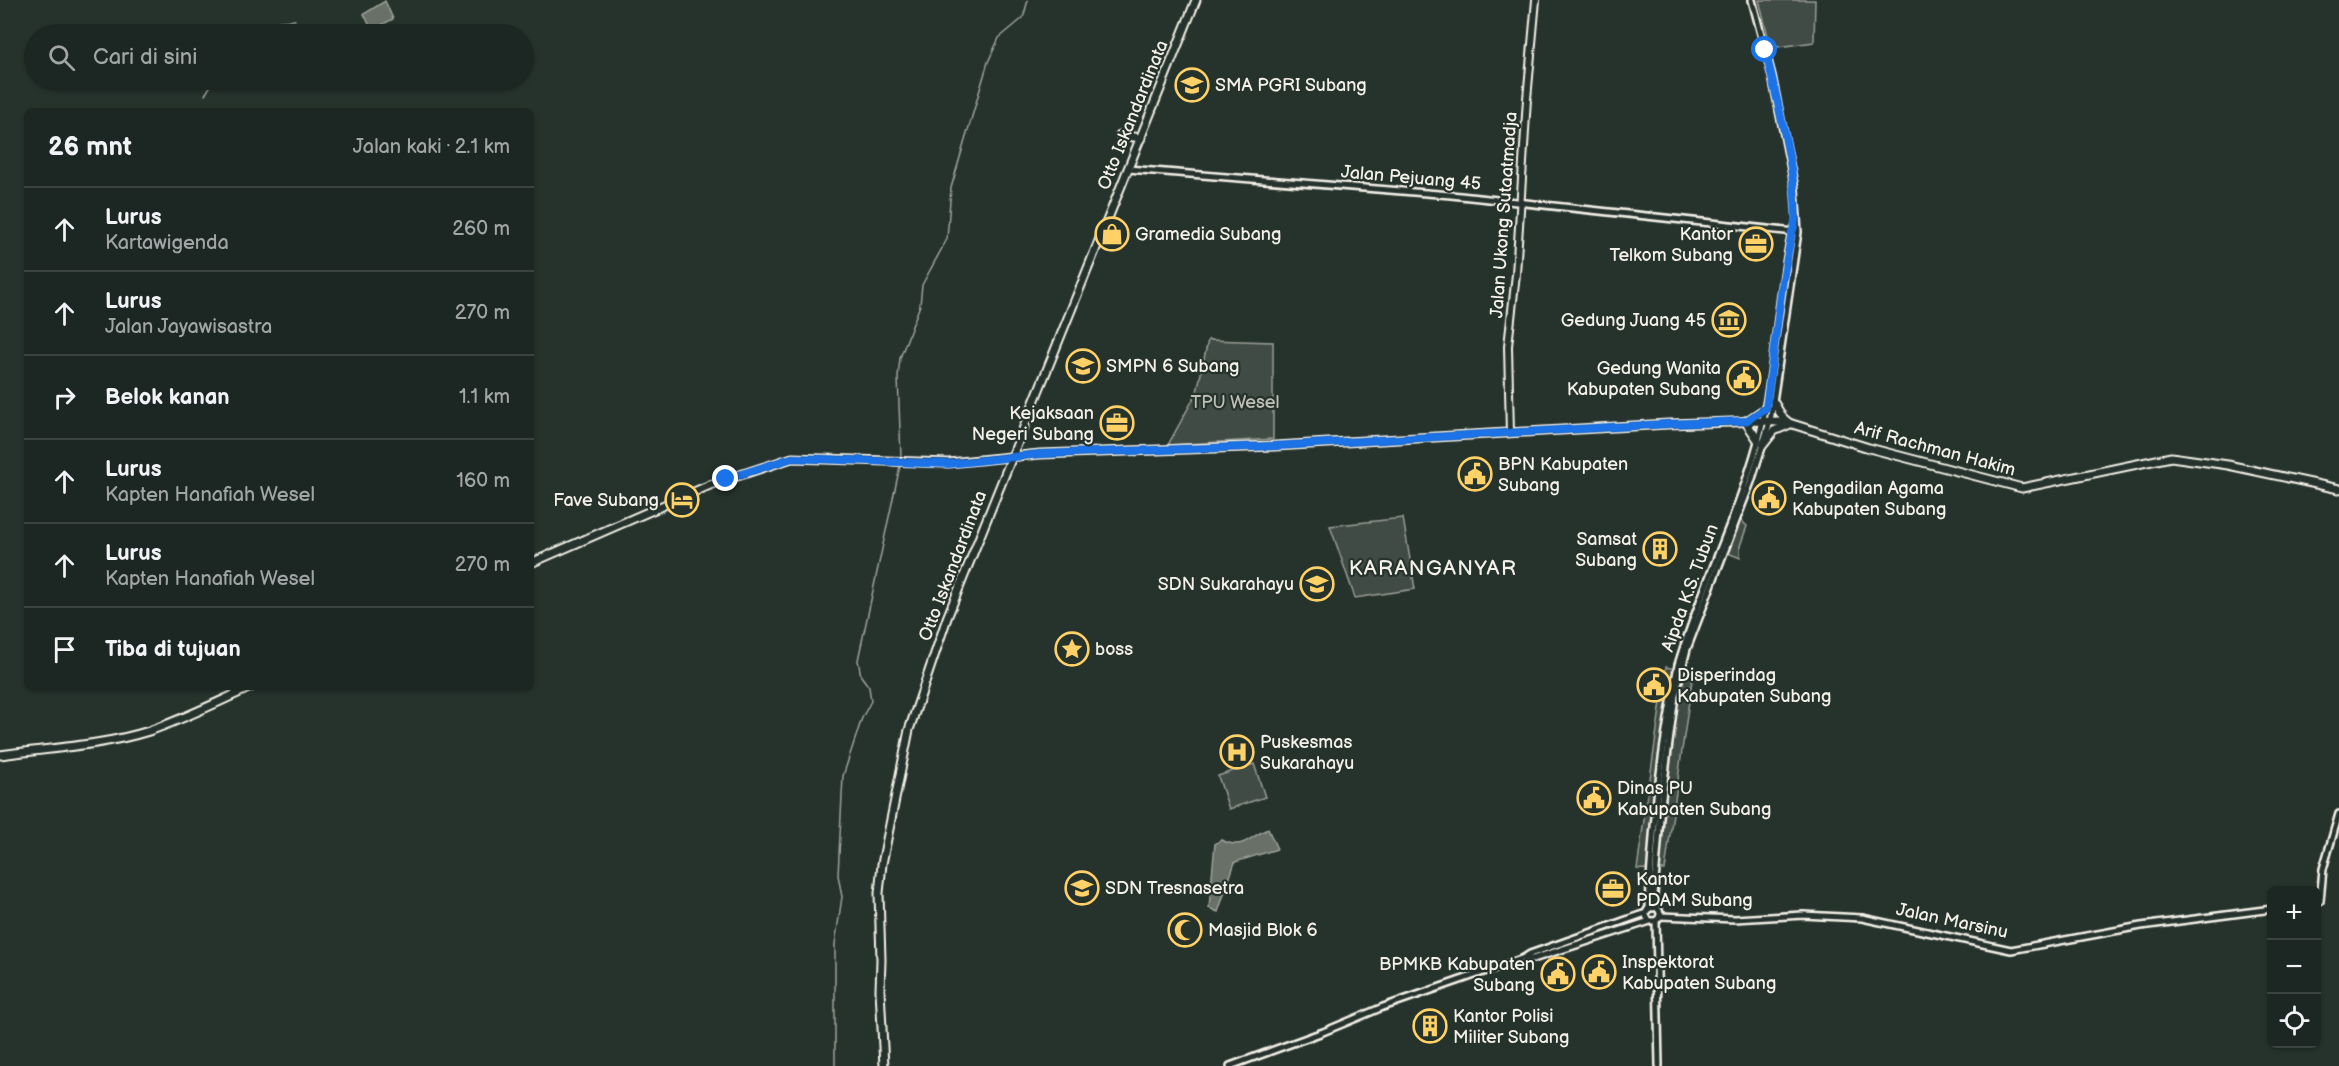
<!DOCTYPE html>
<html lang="id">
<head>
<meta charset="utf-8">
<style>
  :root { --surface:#1c2622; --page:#29322f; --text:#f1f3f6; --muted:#a0a5a5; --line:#3a4340 }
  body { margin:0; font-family:"Balsamiq Sans",sans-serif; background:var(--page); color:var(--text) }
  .controls { position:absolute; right:18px; bottom:18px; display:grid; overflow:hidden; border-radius:9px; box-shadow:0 2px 4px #0004 }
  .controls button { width:54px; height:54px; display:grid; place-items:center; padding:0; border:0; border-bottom:2px solid var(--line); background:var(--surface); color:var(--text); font:30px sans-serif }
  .stop { position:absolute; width:18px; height:18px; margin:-14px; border:4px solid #1a73e8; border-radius:50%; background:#fff }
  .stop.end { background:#1a73e8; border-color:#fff; box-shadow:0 2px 6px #0008 }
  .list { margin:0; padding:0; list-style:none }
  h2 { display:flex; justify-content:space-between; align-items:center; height:78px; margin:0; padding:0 24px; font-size:26px }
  h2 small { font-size:20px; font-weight:400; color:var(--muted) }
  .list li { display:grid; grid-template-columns:39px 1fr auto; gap:18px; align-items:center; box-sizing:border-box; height:84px; padding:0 24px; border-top:2px solid var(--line) }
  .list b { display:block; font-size:22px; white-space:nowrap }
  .list p { margin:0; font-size:20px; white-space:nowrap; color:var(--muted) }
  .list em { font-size:20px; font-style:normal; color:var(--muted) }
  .icon { flex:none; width:33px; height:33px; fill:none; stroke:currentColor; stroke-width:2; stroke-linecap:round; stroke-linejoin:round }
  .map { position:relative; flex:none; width:2339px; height:1066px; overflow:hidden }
  .search { position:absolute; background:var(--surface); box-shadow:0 2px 4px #0004; left:24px; top:24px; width:510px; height:66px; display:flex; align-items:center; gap:15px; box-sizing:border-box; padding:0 21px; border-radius:33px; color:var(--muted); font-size:22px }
  .panel { position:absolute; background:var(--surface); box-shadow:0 2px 4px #0004; left:24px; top:108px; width:510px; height:582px; border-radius:9px }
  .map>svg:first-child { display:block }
  .green { fill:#414b45; stroke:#9a9e96; stroke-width:1.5 }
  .water { fill:#676f68; stroke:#9fa39b; stroke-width:1.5 }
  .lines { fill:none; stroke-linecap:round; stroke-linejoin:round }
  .stream { stroke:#9fa39b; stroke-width:1.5 }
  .tertiary-casing { stroke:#f4f1e8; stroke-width:10 }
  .secondary-casing { stroke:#f4f1e8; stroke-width:10 }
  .primary-casing { stroke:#f4f1e8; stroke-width:11 }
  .tertiary { stroke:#26332d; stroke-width:5 }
  .secondary { stroke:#26332d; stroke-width:6 }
  .primary { stroke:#26332d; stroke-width:7 }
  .route { stroke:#1a73e8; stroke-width:8 }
  .labels { text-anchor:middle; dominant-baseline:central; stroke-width:4.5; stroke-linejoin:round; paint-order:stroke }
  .poi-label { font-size:18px; fill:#f4f1e8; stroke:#26332d; text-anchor:start }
  .street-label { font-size:18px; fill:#f4f1e8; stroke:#26332d }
  .park-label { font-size:18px; fill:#bebfb7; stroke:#26332d }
  .quarter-label { font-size:21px; letter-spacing:1.5px; fill:#f4f1e8; stroke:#26332d }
</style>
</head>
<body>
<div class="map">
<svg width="2339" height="1066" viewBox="0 0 2339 1066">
  <rect width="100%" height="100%" fill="#26332d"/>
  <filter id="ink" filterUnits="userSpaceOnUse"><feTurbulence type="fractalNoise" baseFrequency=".0167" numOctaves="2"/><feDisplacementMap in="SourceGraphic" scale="12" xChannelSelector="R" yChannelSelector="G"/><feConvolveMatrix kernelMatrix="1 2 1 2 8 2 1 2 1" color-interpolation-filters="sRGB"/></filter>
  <g filter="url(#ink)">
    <!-- green -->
    <g class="green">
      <polygon points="1759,0 1815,0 1814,42 1771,48"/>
      <polygon points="1208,340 1273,342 1273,439 1168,445 1197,392"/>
      <polygon points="1736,516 1747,526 1740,546 1740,558 1723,551"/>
      <polygon points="1403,518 1415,589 1355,598 1330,526"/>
      <polygon points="1666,667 1693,673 1665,870 1637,869"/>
      <polygon points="1254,764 1265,797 1229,809 1218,776"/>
    </g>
    <!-- water -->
    <g class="water">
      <polygon points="385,1 393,19 372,30 364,14"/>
      <path d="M1268 829 1277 849 1235 862 1218 912 1209 908 1215 844 1221 840C1244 851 1248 837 1268 829Z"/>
    </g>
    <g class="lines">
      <!-- stream -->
      <g class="stream">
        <polyline points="257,34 279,21 295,20"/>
        <polyline points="205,95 214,80"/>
        <polyline points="901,458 898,377 900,358 920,305 922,285 947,239 951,188 988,62 999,38 1023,18 1028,0"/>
        <polyline points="835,1066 835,944 842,897 838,875 843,776 862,718 871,701 869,687 861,676 858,660 900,466"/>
      </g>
      <!-- tertiary casing -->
      <g class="tertiary-casing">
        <g id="tertiary">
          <polyline points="1128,169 1451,195 1795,232"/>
          <polyline points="2316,902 2320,901 2323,869 2339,814"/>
          <circle cx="1653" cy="914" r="7"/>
          <polyline points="1653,908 1661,805 1675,696 1687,649 1751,482 1770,422 1798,232 1795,189 1772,76 1752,0"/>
          <path d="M1649 909C1651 827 1662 745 1678 665 1700 590 1736 520 1757 445 1776 375 1776 302 1792 232L1796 226"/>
          <polyline points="1660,916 1735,919 1803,915 1862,918 2011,950 2141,926 2272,909"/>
          <polyline points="1656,921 1659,1066"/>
          <polyline points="1524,958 1533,959 1650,921"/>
          <polyline points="1230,1066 1323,1032 1383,1007 1524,958 1530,954 1646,913"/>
        </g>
      </g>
      <!-- secondary casing -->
      <g class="secondary-casing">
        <polyline id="secondary" points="1510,433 1508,346 1516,274 1527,99 1536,0"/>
      </g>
      <!-- primary casing -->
      <g class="primary-casing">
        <g id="primary">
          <polyline points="1120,135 1141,138"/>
          <polyline points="1773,401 1783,418 1789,423"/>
          <polyline points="1748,420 1766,408"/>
          <polyline points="1745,421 1758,440"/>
          <polyline points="1763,445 1774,431 1788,425"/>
          <polyline points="531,563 710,485 792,458 949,463 1040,454 1275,446 1668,424 1763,421 1789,423 1869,448 2022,488 2171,457 2228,465 2339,489"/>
          <path d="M0 755C50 748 101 746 149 731 184 719 218 702 251 687"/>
          <polyline points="884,1066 880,990 881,960 879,893 882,864 909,730 947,618 1196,0"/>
        </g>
      </g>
      <!-- tertiary -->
      <use href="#tertiary" class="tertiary"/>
      <!-- secondary -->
      <use href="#secondary" class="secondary"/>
      <!-- primary -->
      <use href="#primary" class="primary"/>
    </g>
  </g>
  <g class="lines" filter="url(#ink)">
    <!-- route -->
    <path class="route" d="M726 479 792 458 949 464 1040 454 1275 446 1668 424 1746 421 1766 408 1783 279 1792 232C1806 208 1773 82 1765 50"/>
  </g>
  <!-- icons -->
  <defs>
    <g id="school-ring" transform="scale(1.725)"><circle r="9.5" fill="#26332d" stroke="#ffd166" stroke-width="1.5"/><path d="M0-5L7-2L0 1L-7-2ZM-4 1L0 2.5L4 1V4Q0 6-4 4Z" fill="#ffd166"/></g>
    <g id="shop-ring" transform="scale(1.725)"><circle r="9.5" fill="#26332d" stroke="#ffd166" stroke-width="1.5"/><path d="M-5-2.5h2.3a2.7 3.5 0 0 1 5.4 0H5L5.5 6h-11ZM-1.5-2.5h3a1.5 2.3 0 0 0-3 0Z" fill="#ffd166"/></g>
    <g id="office-ring" transform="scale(1.725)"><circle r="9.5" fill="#26332d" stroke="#ffd166" stroke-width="1.5"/><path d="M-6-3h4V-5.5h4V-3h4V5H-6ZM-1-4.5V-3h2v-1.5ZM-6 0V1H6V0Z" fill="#ffd166"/></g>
    <g id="museum-ring" transform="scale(1.725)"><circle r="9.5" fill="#26332d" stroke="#ffd166" stroke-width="1.5"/><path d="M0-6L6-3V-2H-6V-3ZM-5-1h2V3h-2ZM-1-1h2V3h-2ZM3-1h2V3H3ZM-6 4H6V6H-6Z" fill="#ffd166"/></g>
    <g id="civic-ring" transform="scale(1.725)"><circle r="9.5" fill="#26332d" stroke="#ffd166" stroke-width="1.5"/><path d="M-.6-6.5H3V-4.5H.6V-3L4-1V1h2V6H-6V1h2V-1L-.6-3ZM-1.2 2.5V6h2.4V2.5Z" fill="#ffd166"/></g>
    <g id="hotel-ring" transform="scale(1.725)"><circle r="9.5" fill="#26332d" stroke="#ffd166" stroke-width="1.5"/><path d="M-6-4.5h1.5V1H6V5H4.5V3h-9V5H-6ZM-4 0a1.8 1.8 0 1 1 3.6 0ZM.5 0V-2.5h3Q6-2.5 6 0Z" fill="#ffd166"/></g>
    <g id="building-ring" transform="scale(1.725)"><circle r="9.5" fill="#26332d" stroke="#ffd166" stroke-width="1.5"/><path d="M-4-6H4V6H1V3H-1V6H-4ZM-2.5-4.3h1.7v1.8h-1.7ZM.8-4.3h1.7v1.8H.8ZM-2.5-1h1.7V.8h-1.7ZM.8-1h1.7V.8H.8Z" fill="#ffd166"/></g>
    <g id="sight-ring" transform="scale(1.725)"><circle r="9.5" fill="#26332d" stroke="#ffd166" stroke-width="1.5"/><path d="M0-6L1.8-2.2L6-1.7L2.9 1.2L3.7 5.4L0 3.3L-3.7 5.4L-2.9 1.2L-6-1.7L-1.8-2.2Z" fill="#ffd166"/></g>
    <g id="hospital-ring" transform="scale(1.725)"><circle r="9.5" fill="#26332d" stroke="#ffd166" stroke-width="1.5"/><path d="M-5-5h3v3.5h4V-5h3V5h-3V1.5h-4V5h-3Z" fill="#ffd166"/></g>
    <g id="mosque-ring" transform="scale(1.725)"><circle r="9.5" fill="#26332d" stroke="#ffd166" stroke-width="1.5"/><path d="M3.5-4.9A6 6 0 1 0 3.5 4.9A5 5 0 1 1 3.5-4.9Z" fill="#ffd166"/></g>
  </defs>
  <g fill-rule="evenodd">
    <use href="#school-ring" x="1192" y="85"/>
    <use href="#shop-ring" x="1112" y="234"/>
    <use href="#office-ring" x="1756" y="244"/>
    <use href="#museum-ring" x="1729" y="320"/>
    <use href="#school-ring" x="1083" y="366"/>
    <use href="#civic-ring" x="1744" y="378"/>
    <use href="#office-ring" x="1117" y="423"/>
    <use href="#civic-ring" x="1475" y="474"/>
    <use href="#civic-ring" x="1769" y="498"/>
    <use href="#hotel-ring" x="682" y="500"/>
    <use href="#building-ring" x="1660" y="549"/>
    <use href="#school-ring" x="1317" y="584"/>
    <use href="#sight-ring" x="1072" y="649"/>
    <use href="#civic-ring" x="1654" y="685"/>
    <use href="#hospital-ring" x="1237" y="752"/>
    <use href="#civic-ring" x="1594" y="798"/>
    <use href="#school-ring" x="1082" y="888"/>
    <use href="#office-ring" x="1613" y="889"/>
    <use href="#mosque-ring" x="1185" y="930"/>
    <use href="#civic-ring" x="1599" y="972"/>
    <use href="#civic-ring" x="1558" y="974"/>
    <use href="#building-ring" x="1430" y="1026"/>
  </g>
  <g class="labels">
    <!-- poi labels -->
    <g class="poi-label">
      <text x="1215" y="85">SMA PGRI Subang</text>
      <text x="1135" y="234">Gramedia Subang</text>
      <text x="1733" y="234" text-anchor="end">Kantor<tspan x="1733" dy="21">Telkom Subang</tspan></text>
      <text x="1706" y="320" text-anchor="end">Gedung Juang 45</text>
      <text x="1106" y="366">SMPN 6 Subang</text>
      <text x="1721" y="368" text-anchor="end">Gedung Wanita<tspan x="1721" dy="21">Kabupaten Subang</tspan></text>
      <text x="1094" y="413" text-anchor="end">Kejaksaan<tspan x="1094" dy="21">Negeri Subang</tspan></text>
      <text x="1498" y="464">BPN Kabupaten<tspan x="1498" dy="21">Subang</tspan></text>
      <text x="1792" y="488">Pengadilan Agama<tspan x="1792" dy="21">Kabupaten Subang</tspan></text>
      <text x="659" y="500" text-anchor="end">Fave Subang</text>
      <text x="1637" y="539" text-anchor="end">Samsat<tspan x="1637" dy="21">Subang</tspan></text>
      <text x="1294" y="584" text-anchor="end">SDN Sukarahayu</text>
      <text x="1095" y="649">boss</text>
      <text x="1677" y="675">Disperindag<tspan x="1677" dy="21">Kabupaten Subang</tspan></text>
      <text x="1260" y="742">Puskesmas<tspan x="1260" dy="21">Sukarahayu</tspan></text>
      <text x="1617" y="788">Dinas PU<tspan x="1617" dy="21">Kabupaten Subang</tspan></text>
      <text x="1636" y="879">Kantor<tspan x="1636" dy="21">PDAM Subang</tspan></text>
      <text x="1105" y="888">SDN Tresnasetra</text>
      <text x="1208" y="930">Masjid Blok 6</text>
      <text x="1622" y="962">Inspektorat<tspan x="1622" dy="21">Kabupaten Subang</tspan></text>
      <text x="1535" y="964" text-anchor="end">BPMKB Kabupaten<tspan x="1535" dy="21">Subang</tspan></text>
      <text x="1453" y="1016">Kantor Polisi<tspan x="1453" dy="21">Militer Subang</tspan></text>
    </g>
    <!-- street labels -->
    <g class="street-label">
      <text transform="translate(1133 115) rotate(-68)">Otto Iskandardinata</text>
      <text transform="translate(1411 178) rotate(5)">Jalan Pejuang 45</text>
      <text transform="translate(1504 215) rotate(-86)">Jalan Ukong Sutaatmadja</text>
      <text transform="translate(1935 449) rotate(15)">Arif Rachman Hakim</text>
      <text transform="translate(953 566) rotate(-69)">Otto Iskandardinata</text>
      <text transform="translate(1690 588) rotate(-70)">Aipda K.S. Tubun</text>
      <text transform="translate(1952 921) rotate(12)">Jalan Marsinu</text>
    </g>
    <!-- park labels -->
    <g class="park-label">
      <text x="1235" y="402">TPU Wesel</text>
    </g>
    <!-- quarter labels -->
    <g class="quarter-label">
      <text x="1433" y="568">KARANGANYAR</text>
    </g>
  </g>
</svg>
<div class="controls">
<button>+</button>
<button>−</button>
<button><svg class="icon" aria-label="locate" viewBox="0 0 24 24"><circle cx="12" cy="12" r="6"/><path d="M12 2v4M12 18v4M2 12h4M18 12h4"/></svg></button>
</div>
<div class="stop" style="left:1765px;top:50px"></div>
<div class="stop end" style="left:726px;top:479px"></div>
<div class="search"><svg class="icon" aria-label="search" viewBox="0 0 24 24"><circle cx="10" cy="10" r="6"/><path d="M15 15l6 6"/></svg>Cari di sini</div>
<section class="panel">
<h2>26 mnt<small>Jalan kaki · 2.1 km</small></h2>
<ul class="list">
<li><svg class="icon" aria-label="ahead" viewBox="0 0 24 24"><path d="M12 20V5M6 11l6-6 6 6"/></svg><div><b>Lurus</b><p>Kartawigenda</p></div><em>260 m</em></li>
<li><svg class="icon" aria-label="ahead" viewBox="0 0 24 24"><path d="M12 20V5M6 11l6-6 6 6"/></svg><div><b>Lurus</b><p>Jalan Jayawisastra</p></div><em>270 m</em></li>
<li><svg class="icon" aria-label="right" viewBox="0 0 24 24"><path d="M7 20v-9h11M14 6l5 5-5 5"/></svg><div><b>Belok kanan</b></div><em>1.1 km</em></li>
<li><svg class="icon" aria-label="ahead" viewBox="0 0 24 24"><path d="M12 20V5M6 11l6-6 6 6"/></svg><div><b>Lurus</b><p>Kapten Hanafiah Wesel</p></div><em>160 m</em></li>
<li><svg class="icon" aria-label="ahead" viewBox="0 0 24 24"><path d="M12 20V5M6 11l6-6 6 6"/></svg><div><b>Lurus</b><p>Kapten Hanafiah Wesel</p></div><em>270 m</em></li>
<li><svg class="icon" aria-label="arrive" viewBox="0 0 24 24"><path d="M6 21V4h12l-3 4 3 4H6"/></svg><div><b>Tiba di tujuan</b></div></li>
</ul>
</section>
</div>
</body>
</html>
